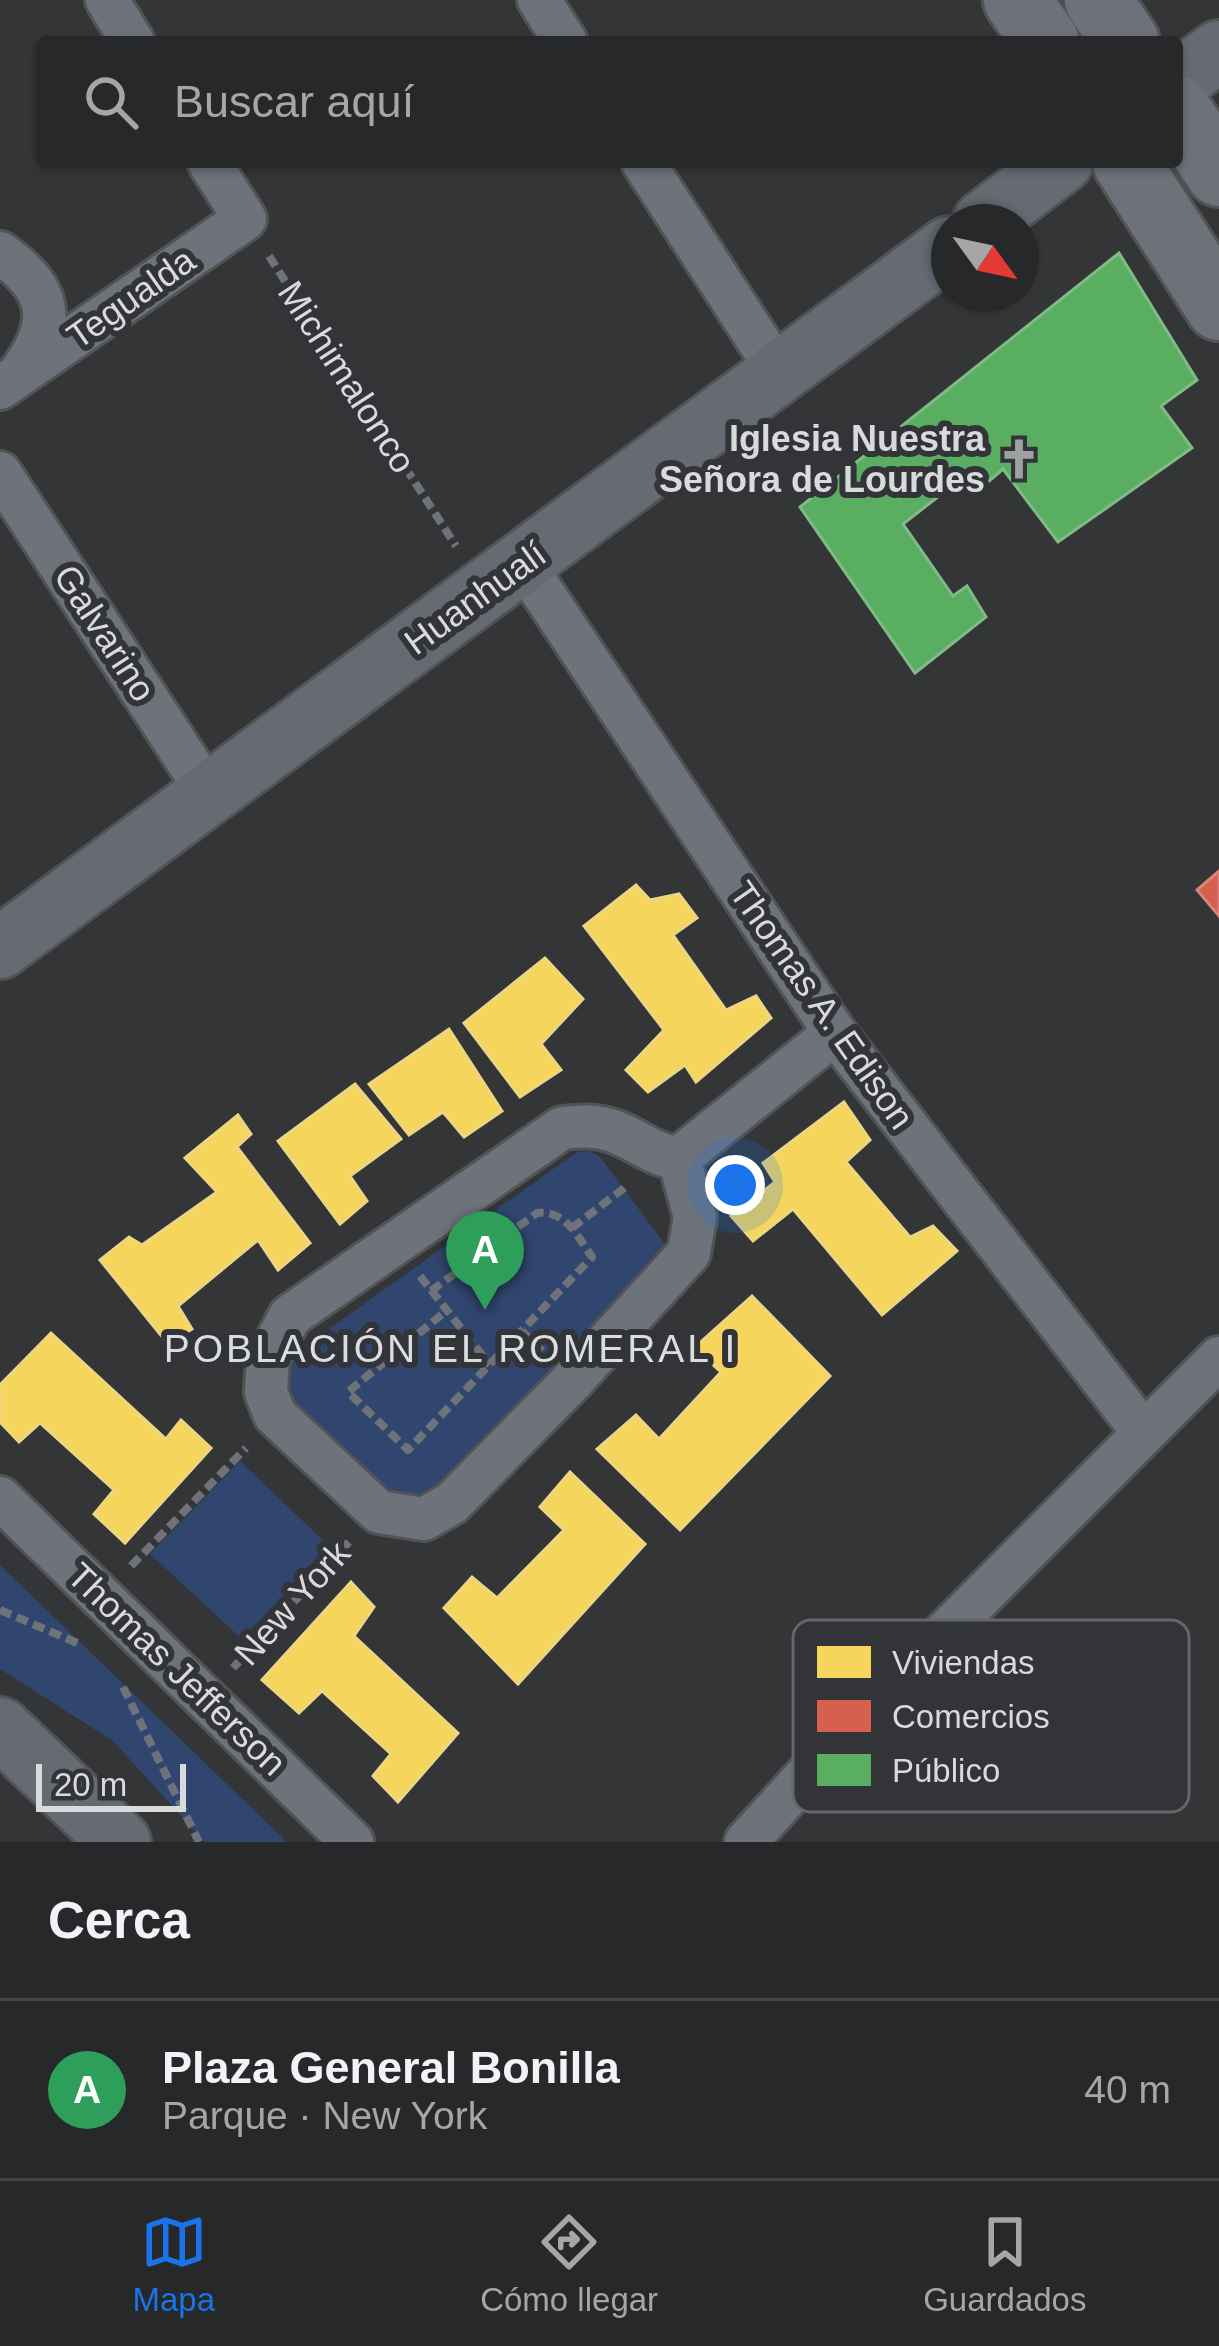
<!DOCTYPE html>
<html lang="es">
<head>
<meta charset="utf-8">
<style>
  :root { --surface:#262829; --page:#323435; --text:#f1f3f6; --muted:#a4a6a8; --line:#424446; --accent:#1a73e8 }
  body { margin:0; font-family:Arial,sans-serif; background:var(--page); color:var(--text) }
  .compass { position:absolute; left:931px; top:204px; width:108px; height:108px; border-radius:50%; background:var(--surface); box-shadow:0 3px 9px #0004; rotate:123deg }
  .scale { position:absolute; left:36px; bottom:30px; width:150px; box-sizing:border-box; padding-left:12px; border:6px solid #d8dadc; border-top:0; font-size:33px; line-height:42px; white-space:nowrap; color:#d8dadc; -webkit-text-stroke:9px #323438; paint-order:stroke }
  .you { position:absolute; left:735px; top:1185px; width:42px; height:42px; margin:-30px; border:9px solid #fff; border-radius:50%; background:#1a73e8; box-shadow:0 0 0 18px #1a73e833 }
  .badge { display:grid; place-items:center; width:78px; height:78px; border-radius:50%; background:var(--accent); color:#fff; font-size:39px; font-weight:700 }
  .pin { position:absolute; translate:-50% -99px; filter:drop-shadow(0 3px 6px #0008) }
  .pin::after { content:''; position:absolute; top:63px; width:42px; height:36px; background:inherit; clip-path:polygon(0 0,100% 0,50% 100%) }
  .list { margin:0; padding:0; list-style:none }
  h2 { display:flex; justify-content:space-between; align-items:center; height:156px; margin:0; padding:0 48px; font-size:51px }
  h2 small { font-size:39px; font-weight:400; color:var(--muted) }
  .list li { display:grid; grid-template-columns:78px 1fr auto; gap:36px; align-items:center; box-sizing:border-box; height:180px; padding:0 48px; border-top:3px solid var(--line) }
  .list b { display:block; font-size:45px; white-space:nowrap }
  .list p { margin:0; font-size:39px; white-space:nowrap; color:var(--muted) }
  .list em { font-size:39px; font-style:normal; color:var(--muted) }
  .icon { flex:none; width:66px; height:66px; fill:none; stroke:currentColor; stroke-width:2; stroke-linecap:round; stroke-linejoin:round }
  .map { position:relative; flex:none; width:1219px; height:1842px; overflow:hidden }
  .search { position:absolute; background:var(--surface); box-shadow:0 3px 9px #0004; left:36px; right:36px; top:36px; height:132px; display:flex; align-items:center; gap:30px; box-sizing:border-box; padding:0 42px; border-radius:12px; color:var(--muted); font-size:45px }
  .sheet { height:336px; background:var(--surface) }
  nav { display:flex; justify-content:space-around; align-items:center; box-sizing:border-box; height:168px; border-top:3px solid var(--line); background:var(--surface); font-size:33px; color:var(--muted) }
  nav a { display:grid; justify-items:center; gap:6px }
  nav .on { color:var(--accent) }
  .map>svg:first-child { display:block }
  .green { fill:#30466e }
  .homes { fill:#f6d55c; stroke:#edd682; stroke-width:3 }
  .shops { fill:#d6604d; stroke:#d78578; stroke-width:3 }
  .public { fill:#5aae61; stroke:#80bb86; stroke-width:3 }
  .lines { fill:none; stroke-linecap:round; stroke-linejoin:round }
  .minor-casing { stroke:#525354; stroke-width:48 }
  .secondary-casing { stroke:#525354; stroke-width:66 }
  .primary-casing { stroke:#525354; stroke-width:72 }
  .path { stroke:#6f7379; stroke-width:8; stroke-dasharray:12 6; stroke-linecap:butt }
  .minor { stroke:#6d727b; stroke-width:42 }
  .secondary { stroke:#666b73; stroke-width:60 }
  .primary { stroke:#6e7179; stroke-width:66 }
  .labels { text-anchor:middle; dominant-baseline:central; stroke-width:12; stroke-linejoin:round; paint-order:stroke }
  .street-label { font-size:36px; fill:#d8dadc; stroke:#323438 }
  .poi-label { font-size:36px; font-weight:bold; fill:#d8dadc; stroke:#323438; text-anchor:end }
  .neighbourhood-label { font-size:39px; letter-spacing:3px; fill:#dadde1; stroke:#323438 }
  .key { fill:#323438; stroke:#646669; stroke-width:3 }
  .key-label { font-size:33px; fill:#d8dadc }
</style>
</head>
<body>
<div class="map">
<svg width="1219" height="1842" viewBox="0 0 1219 1842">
  <rect width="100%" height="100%" fill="#333537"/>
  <!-- green -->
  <g class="green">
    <polygon points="590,1151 600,1157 664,1243 657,1268 424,1503 390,1503 283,1394 286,1369 295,1353 577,1152"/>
    <polygon points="240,1461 333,1550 245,1642 150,1554"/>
    <polygon points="0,1565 287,1842 205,1842 113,1741 0,1669"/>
  </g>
  <!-- homes -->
  <g class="homes">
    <polygon points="636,885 650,900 679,894 697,918 673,935 726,1010 756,996 771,1018 696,1082 685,1065 648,1092 626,1070 664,1030 584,926"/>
    <polygon points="545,958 583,999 541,1044 561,1070 520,1097 464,1023"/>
    <polygon points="449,1029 502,1111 464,1137 443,1112 409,1135 369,1084"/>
    <polygon points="355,1084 401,1139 350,1176 367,1201 340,1224 278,1141"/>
    <polygon points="844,1102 870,1140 846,1162 910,1237 933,1226 957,1251 882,1315 793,1209 753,1241 731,1216 775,1182 763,1163"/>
    <polygon points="238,1115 251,1134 237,1147 310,1243 278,1270 258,1240 178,1306 192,1329 168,1344 100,1260 129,1237 142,1245 217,1192 185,1158"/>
    <polygon points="752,1296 830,1376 680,1530 597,1449 636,1415 659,1439 721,1372 694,1348"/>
    <polygon points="51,1333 166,1439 181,1420 211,1448 125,1543 94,1514 114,1490 40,1423 19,1442 0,1422 0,1385"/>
    <polygon points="570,1472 645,1544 518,1684 444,1608 472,1577 497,1598 564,1530 540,1507"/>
    <polygon points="351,1582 374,1607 354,1636 458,1733 398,1802 373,1776 391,1754 322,1691 299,1713 262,1680"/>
  </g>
  <!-- shops -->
  <polygon class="shops" points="1219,871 1219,916 1197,890"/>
  <!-- public -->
  <polygon class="public" points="1119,253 1197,380 1161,406 1192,448 1058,542 1003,469 981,488 970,472 903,524 953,596 967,586 986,617 915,673 800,507"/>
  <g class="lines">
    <!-- minor casing -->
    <g class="minor-casing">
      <g id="minor">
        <polyline points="107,0 133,42"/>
        <polyline points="539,0 566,42"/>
        <polyline points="643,162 780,374"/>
        <path d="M0 253C50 287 58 320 22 370"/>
        <polyline points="0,388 245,219 209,162"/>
        <polyline points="0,473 209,794"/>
        <polyline points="523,563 835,1033 1143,1432"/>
        <path d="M679 1158 695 1217 689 1253 572 1381 452 1503 424 1519 379 1512 275 1415 266 1392 268 1358 290 1316 562 1128C580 1126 596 1125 613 1131 637 1139 653 1156 679 1158L835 1033"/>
        <polyline points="0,1498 352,1842"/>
        <polyline points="746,1842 844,1734 1219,1358"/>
      </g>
    </g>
    <!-- secondary casing -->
    <g class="secondary-casing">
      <g id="secondary">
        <polyline points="1177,82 1219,51"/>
        <polyline points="983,222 1062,162"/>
        <polyline points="0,948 949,247"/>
        <polyline points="0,1728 120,1842"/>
      </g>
    </g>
    <!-- primary casing -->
    <g class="primary-casing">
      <g id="primary">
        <polyline points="1017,0 1046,42"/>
        <polyline points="1098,0 1126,42"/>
        <polyline points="1177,109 1219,173"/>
        <polyline points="1126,162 1219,307"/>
      </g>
    </g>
    <!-- path -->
    <g class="path">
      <polyline points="269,256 456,546"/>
      <polyline points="572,1228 628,1185"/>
      <polyline points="420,1276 490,1365"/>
      <path d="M431 1291 537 1213C566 1210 577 1236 592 1257L408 1450 348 1392 446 1311"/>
      <polyline points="522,1331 542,1351"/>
      <polyline points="131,1566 246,1448"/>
      <polyline points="0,1610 82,1645"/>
      <polyline points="233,1668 349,1542"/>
      <polyline points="123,1687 199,1842"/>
    </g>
    <!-- minor -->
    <use href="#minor" class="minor"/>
    <!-- secondary -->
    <use href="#secondary" class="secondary"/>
    <!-- primary -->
    <use href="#primary" class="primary"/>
  </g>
  <!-- icons -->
  <defs>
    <g id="church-bare" transform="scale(3.24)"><path d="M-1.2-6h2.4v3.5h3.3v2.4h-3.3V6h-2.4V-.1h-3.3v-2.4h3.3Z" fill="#9ea0a2" stroke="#323438" stroke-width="2.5" paint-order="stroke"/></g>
  </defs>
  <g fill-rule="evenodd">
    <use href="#church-bare" x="1019" y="459"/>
  </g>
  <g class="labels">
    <!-- street labels -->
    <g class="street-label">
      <text transform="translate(131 298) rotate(-35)">Tegualda</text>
      <text transform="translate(347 377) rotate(57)">Michimalonco</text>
      <text transform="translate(475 598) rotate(-36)">Huanhualí</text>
      <text transform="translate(105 633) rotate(57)">Galvarino</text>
      <text transform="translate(822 1005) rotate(55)">Thomas A. Edison</text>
      <text transform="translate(292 1603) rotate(-48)">New York</text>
      <text transform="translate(177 1669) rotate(44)">Thomas Jefferson</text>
    </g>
    <!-- poi labels -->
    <g class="poi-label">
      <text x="985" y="438">Iglesia Nuestra<tspan x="985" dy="41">Señora de Lourdes</tspan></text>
    </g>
    <!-- neighbourhood labels -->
    <g class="neighbourhood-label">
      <text x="451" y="1348">POBLACIÓN EL ROMERAL I</text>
    </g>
  </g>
  <!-- legend -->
  <rect x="793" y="1620" width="396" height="192" rx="18" class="key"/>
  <rect x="817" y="1646" width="54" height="32" fill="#f6d55c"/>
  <rect x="817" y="1700" width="54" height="32" fill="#d6604d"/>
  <rect x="817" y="1754" width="54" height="32" fill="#5aae61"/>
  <g class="key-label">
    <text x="892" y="1674">Viviendas</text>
    <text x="892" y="1728">Comercios</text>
    <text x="892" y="1782">Público</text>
  </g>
</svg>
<svg class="compass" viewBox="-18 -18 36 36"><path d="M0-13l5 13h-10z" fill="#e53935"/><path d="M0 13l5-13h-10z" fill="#a4a6a8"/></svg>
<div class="scale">20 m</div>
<div class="you"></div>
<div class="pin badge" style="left:485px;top:1310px;background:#2e9e5b">A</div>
<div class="search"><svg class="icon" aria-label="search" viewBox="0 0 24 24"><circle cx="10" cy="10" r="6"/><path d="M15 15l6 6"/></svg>Buscar aquí</div>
</div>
<section class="sheet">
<h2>Cerca<small></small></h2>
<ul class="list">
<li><span class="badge" style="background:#2e9e5b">A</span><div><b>Plaza General Bonilla</b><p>Parque · New York</p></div><em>40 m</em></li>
</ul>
</section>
<nav>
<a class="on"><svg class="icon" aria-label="map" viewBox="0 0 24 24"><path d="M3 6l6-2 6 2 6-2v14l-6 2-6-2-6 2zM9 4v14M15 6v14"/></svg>Mapa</a>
<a><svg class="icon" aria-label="directions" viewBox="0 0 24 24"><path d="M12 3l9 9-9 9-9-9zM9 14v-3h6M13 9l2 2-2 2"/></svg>Cómo llegar</a>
<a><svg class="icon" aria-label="saved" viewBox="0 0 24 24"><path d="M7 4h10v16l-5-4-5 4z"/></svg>Guardados</a>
</nav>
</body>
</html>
